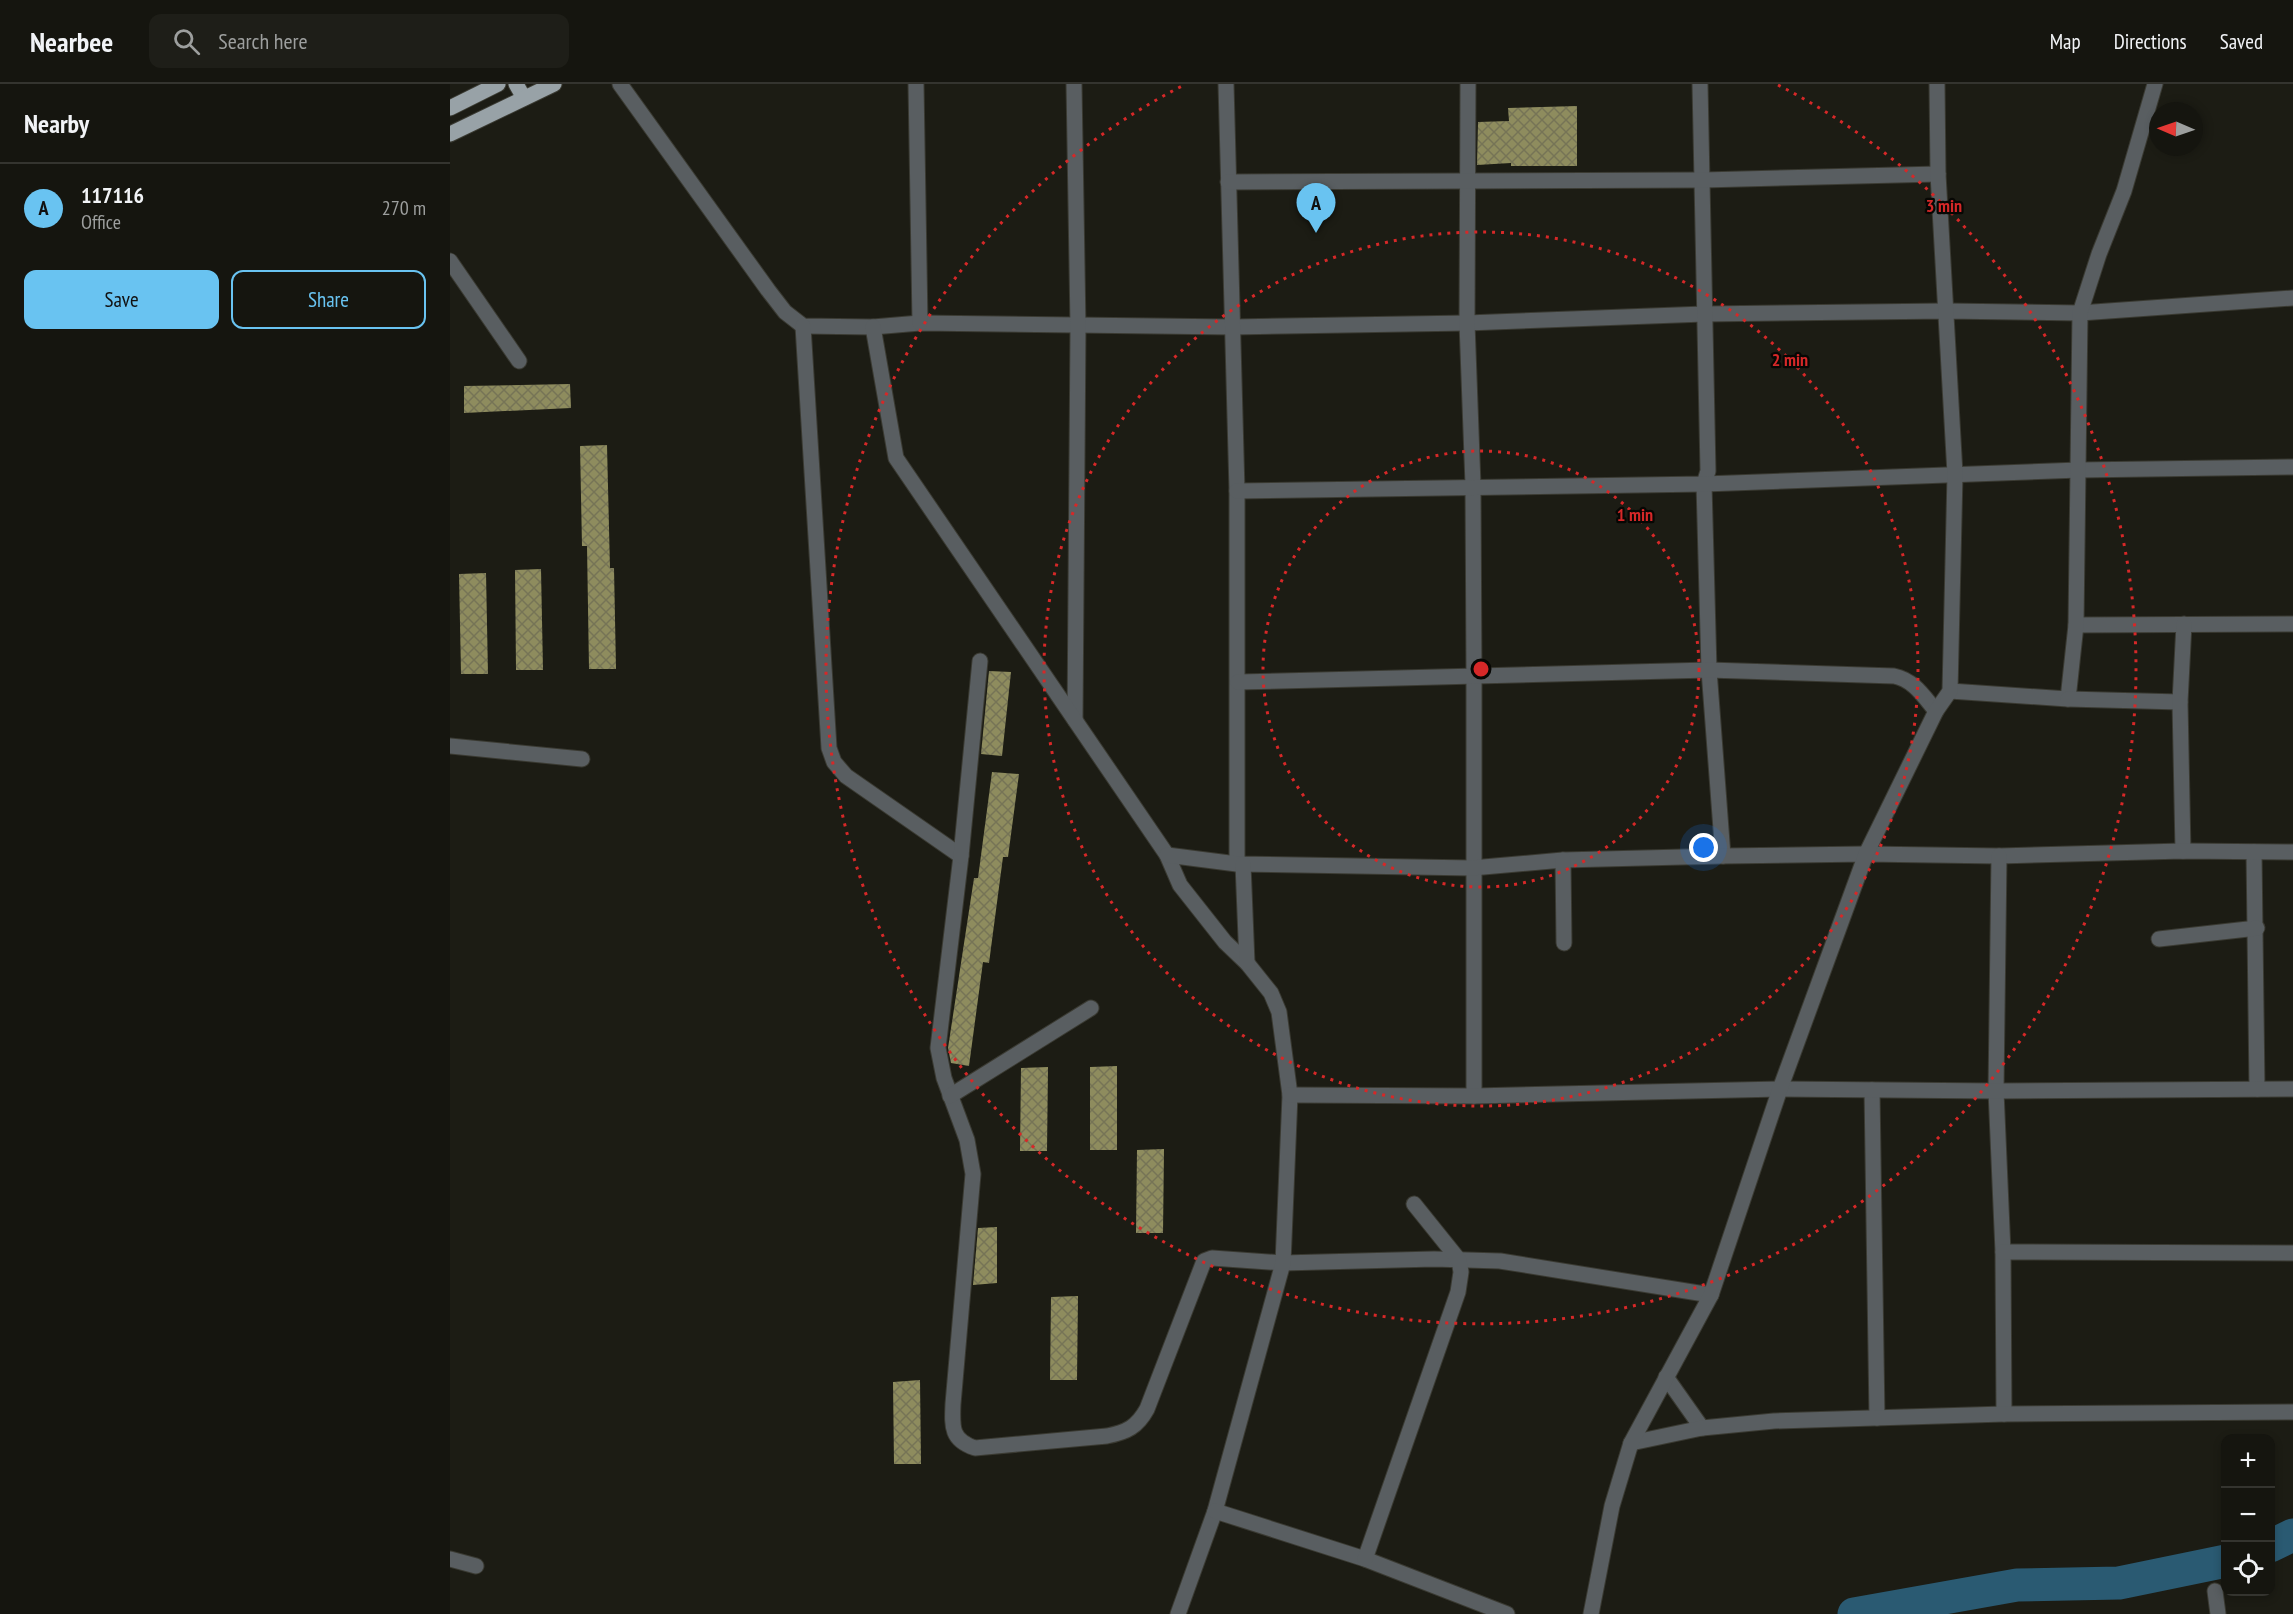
<!DOCTYPE html>
<html lang="en">
<head>
<meta charset="utf-8">
<style>
  :root { --surface:#15150f; --page:#1e1e18; --text:#f1f3f6; --muted:#9d9f9e; --line:#34342f; --accent:#69c3f1 }
  body { margin:0; font-family:"PT Sans Narrow",sans-serif; background:var(--page); color:var(--text) }
  .controls { position:absolute; right:18px; bottom:18px; display:grid; overflow:hidden; border-radius:12px; box-shadow:0 3px 9px #0003 }
  .controls button { width:54px; height:54px; display:grid; place-items:center; padding:0; border:0; border-bottom:2px solid var(--line); background:var(--surface); color:var(--text); font:30px sans-serif }
  .compass { position:absolute; left:1699px; top:18px; width:54px; height:54px; border-radius:50%; background:var(--surface); box-shadow:0 3px 9px #0003; rotate:272deg }
  .you { position:absolute; left:1254px; top:764px; width:21px; height:21px; margin:-15px; border:4px solid #fff; border-radius:50%; background:#1a73e8; box-shadow:0 0 0 9px #1a73e833 }
  .badge { display:grid; place-items:center; width:39px; height:39px; border-radius:50%; background:var(--accent); color:#111; font-size:20px; font-weight:700 }
  .pin { position:absolute; translate:-50% -50px; filter:drop-shadow(0 2px 3px #0008) }
  .pin::after { content:''; position:absolute; top:32px; width:21px; height:18px; background:inherit; clip-path:polygon(0 0,100% 0,50% 100%) }
  .list { margin:0; padding:0; list-style:none }
  h2 { display:flex; justify-content:space-between; align-items:center; height:78px; margin:0; padding:0 24px; font-size:26px }
  h2 small { font-size:20px; font-weight:400; color:var(--muted) }
  .list li { display:grid; grid-template-columns:39px 1fr auto; gap:18px; align-items:center; box-sizing:border-box; height:90px; padding:0 24px; border-top:2px solid var(--line) }
  .list b { display:block; font-size:22px; white-space:nowrap }
  .list p { margin:0; font-size:20px; white-space:nowrap; color:var(--muted) }
  .list em { font-size:20px; font-style:normal; color:var(--muted) }
  .actions { display:flex; gap:12px; padding:18px 24px }
  .actions a { flex:1; padding:14px 0; border:2px solid var(--accent); border-radius:12px; text-align:center; font-size:21px; color:var(--accent) }
  .actions .main { background:var(--accent); color:#111 }
  .icon { flex:none; width:33px; height:33px; fill:none; stroke:currentColor; stroke-width:2; stroke-linecap:round; stroke-linejoin:round }
  .map { position:relative; flex:none; width:1843px; height:1530px; overflow:hidden }
  header { display:flex; align-items:center; gap:36px; box-sizing:border-box; height:84px; padding:0 30px; background:var(--surface); border-bottom:2px solid var(--line) }
  header strong { font-size:28px }
  nav { display:flex; gap:33px; margin-inline-start:auto; font-size:21px }
  .search { width:420px; height:54px; background:var(--page); display:flex; align-items:center; gap:15px; box-sizing:border-box; padding:0 21px; border-radius:12px; color:var(--muted); font-size:22px }
  main { display:flex }
  aside { flex:1; background:var(--surface) }
  .map>svg:first-child { display:block }
  .lines { fill:none; stroke-linecap:round; stroke-linejoin:round }
  .river { stroke:#2a5a72; stroke-width:33 }
  .building { fill:url(#building-cross-hatch) }
  .minor-casing { stroke:#3a3a32; stroke-width:17 }
  .major-casing { stroke:#3a3a32; stroke-width:17 }
  .minor { stroke:#595e61; stroke-width:15 }
  .major { stroke:#98a2a7; stroke-width:15 }
  .ring { fill:none; stroke:#d62828; stroke-width:3; stroke-dasharray:3 6 }
  .centre { fill:#d62828; stroke:#070704; stroke-width:3 }
  .ring-label { font-size:18px; text-anchor:middle; font-weight:bold; fill:#d62828; stroke:#070704; stroke-width:4.5; stroke-linejoin:round; paint-order:stroke }
</style>
</head>
<body>
<header>
<strong>Nearbee</strong>
<div class="search"><svg class="icon" aria-label="search" viewBox="0 0 24 24"><circle cx="10" cy="10" r="6"/><path d="M15 15l6 6"/></svg>Search here</div>
<nav><a>Map</a><a>Directions</a><a>Saved</a></nav>
</header>
<main>
<aside>
<h2>Nearby<small></small></h2>
<ul class="list">
<li><span class="badge">A</span><div><b>117116</b><p>Office</p></div><em>270 m</em></li>
</ul>
<div class="actions"><a class="main">Save</a><a>Share</a></div>
</aside>
<div class="map">
<svg width="1843" height="1530" viewBox="0 0 1843 1530">
  <defs>
    <pattern id="building-cross-hatch" width="8" height="8" patternUnits="userSpaceOnUse" patternTransform="scale(1.5)"><rect width="8" height="8" fill="#8e8c5e"/><path d="M0 0l8 8M0 8l8-8" fill="none" stroke="#767456"/></pattern>
  </defs>
  <rect width="100%" height="100%" fill="#1c1c14"/>
  <g class="lines">
    <!-- river -->
    <g class="river">
      <polyline points="1820,1462 1843,1451"/>
      <polyline points="1404,1530 1567,1501 1669,1499 1776,1477"/>
    </g>
  </g>
  <!-- building -->
  <g class="building">
    <polygon points="1127,22 1127,82 1061,82 1061,79 1027,81 1028,38 1059,37 1058,24"/>
    <polygon points="120,300 121,324 14,329 14,302"/>
    <polygon points="157,361 160,484 164,484 166,585 139,585 137,462 132,462 130,362"/>
    <polygon points="91,485 93,586 66,586 65,486"/>
    <polygon points="36,489 38,590 11,590 9,490"/>
    <polygon points="539,587 561,588 552,672 531,670"/>
    <polygon points="542,688 569,690 558,773 553,773 539,879 533,878 519,982 501,979 498,964 524,794 528,794"/>
    <polygon points="667,982 667,1066 640,1066 640,983"/>
    <polygon points="598,983 597,1067 570,1067 571,984"/>
    <polygon points="714,1065 713,1149 686,1149 687,1066"/>
    <polygon points="547,1143 547,1199 523,1201 528,1144"/>
    <polygon points="628,1212 627,1296 600,1296 601,1213"/>
    <polygon points="470,1296 471,1380 444,1380 443,1298"/>
  </g>
  <g class="lines">
    <!-- minor casing -->
    <g class="minor-casing">
      <g id="minor">
        <polyline points="170,0 318,206 335,228 353,242 423,243 470,239 783,243 1017,239 1254,230 1496,227 1630,229 1843,214"/>
        <polyline points="466,0 470,239"/>
        <polyline points="624,0 628,243 625,636"/>
        <polyline points="776,0 787,407 787,780"/>
        <polyline points="1018,0 1017,239 1023,401 1024,591 1024,1012"/>
        <polyline points="1250,0 1258,387 1254,400 1259,586 1273,772"/>
        <polyline points="778,98 1253,96 1488,90"/>
        <polyline points="0,177 69,277"/>
        <path d="M353 242 379 664 384 678 396 692 511 772 488 964 494 994 517 1056 523 1090 503 1320C502 1343 501 1356 525 1364L657 1352C677 1348 687 1343 697 1325L754 1177 762 1174 833 1179 984 1175 1050 1177 1261 1211"/>
        <polyline points="423,243 446,374 717,771 730,801 775,858 797,879 821,909 829,928 840,1011 833,1179 765,1427 728,1530"/>
        <polyline points="787,407 1254,400 1629,386 1843,383"/>
        <polyline points="1626,541 1843,540"/>
        <path d="M788 598 1259 586 1444 592C1464 596 1474 613 1486 627"/>
        <polyline points="1500,607 1618,615 1626,541 1630,229 1649,170 1674,107 1705,0"/>
        <polyline points="1618,615 1730,618"/>
        <polyline points="0,662 132,675"/>
        <polyline points="1733,767 1730,618 1734,540"/>
        <polyline points="1804,768 1807,1005"/>
        <polyline points="717,771 787,780 1022,784 1113,776 1273,772 1416,770 1549,772 1733,767 1843,768"/>
        <polyline points="511,772 530,577"/>
        <polyline points="1549,772 1546,1007 1553,1168 1554,1330"/>
        <polyline points="1113,776 1114,859"/>
        <polyline points="793,780 797,879"/>
        <polyline points="1709,855 1807,844"/>
        <polyline points="1422,1006 1427,1334"/>
        <polyline points="840,1011 1024,1012 1330,1005 1546,1007 1843,1005"/>
        <polyline points="500,1012 641,924"/>
        <polyline points="1553,1168 1843,1169"/>
        <polyline points="1216,1293 1252,1344"/>
        <polyline points="1181,1359 1252,1344 1324,1337 1554,1330 1843,1328"/>
        <polyline points="765,1427 915,1475 1057,1530"/>
        <polyline points="0,1475 26,1482"/>
        <polyline points="915,1475 1008,1208 1011,1188 1009,1176 964,1120"/>
        <polyline points="1765,1507 1768,1530"/>
        <polyline points="1141,1530 1162,1422 1181,1359 1261,1211 1330,1005 1416,770 1486,627 1500,607 1505,390 1488,90 1487,0"/>
      </g>
    </g>
    <!-- major casing -->
    <g class="major-casing">
      <g id="major">
        <polyline points="66,0 74,14"/>
        <polyline points="0,24 48,0"/>
        <polyline points="0,50 104,0"/>
      </g>
    </g>
    <!-- minor -->
    <use href="#minor" class="minor"/>
    <!-- major -->
    <use href="#major" class="major"/>
  </g>
  <!-- distance rings -->
  <g class="ring">
    <circle cx="1031" cy="585" r="218"/>
    <circle cx="1031" cy="585" r="437"/>
    <path d="M1328 1A655 655 0 1 1 734 1"/>
  </g>
  <circle cx="1031" cy="585" r="9" class="centre"/>
  <g class="ring-label">
    <text x="1494" y="128">3 min</text>
    <text x="1340" y="282">2 min</text>
    <text x="1185" y="437">1 min</text>
  </g>
</svg>
<div class="controls">
<button>+</button>
<button>−</button>
<button><svg class="icon" aria-label="locate" viewBox="0 0 24 24"><circle cx="12" cy="12" r="6"/><path d="M12 2v4M12 18v4M2 12h4M18 12h4"/></svg></button>
</div>
<svg class="compass" viewBox="-18 -18 36 36"><path d="M0-13l5 13h-10z" fill="#e53935"/><path d="M0 13l5-13h-10z" fill="#9d9f9e"/></svg>
<div class="you"></div>
<div class="pin badge" style="left:866px;top:149px">A</div>
</div>
</main>
</body>
</html>
